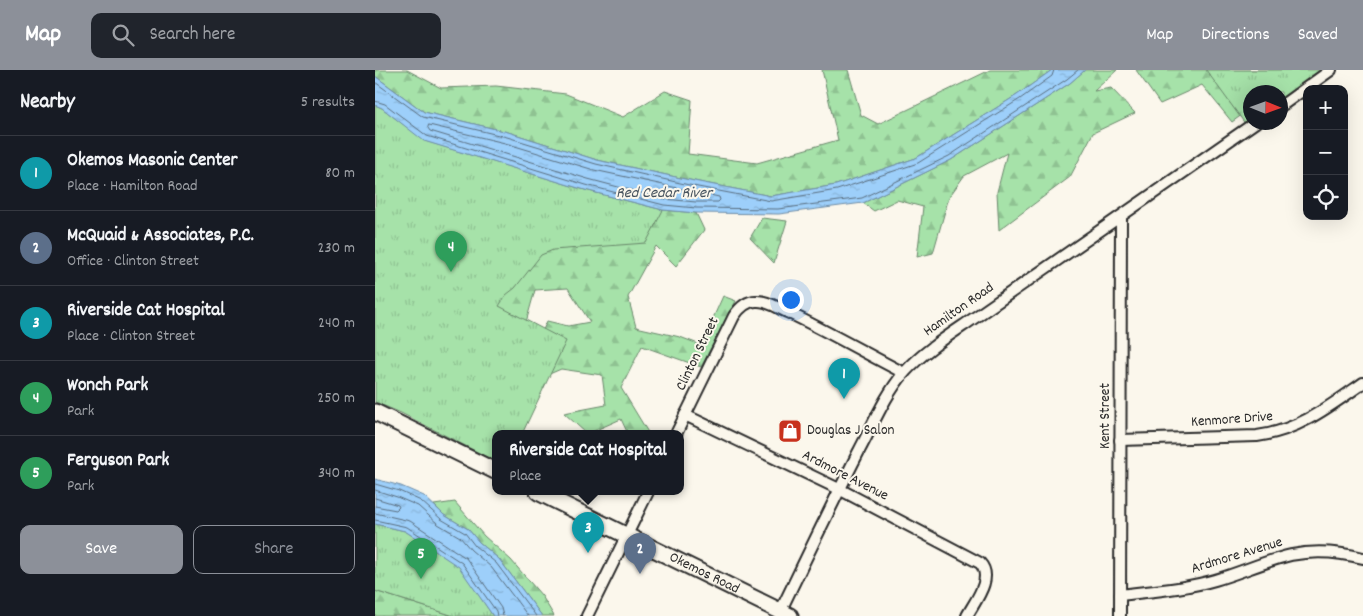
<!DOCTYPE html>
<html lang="en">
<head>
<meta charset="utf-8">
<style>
  :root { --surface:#171b24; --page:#20242c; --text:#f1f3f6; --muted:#9ea1a6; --line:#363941; --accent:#8c9099 }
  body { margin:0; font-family:Dekko,sans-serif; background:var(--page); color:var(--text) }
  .controls { position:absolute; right:15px; top:15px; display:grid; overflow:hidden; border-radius:10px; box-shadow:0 5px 20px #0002 }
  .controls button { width:45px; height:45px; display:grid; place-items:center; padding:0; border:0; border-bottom:1px solid var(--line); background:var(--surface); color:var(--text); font:25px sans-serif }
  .compass { position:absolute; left:868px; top:15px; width:45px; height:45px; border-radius:50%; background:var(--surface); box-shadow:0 5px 20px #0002; rotate:91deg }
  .you { position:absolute; left:415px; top:229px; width:18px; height:18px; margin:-12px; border:4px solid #fff; border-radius:50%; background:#1a73e8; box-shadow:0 0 0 8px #1a73e833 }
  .badge { display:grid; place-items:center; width:32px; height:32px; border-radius:50%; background:var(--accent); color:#fff; font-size:16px; font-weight:700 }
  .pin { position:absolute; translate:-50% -41px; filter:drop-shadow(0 1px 2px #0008) }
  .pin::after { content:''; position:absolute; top:26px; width:18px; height:15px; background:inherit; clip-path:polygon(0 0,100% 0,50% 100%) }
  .popup { position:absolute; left:117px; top:360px; width:192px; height:65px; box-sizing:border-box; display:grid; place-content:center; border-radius:10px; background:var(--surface); filter:drop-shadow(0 1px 4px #0005); font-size:16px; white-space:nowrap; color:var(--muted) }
  .popup b { font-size:19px; color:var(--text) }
  .popup::after { content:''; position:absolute; left:50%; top:100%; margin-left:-10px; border:10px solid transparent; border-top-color:var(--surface) }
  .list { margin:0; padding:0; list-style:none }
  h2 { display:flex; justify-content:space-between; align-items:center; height:65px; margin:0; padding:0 20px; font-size:21px }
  h2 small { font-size:16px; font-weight:400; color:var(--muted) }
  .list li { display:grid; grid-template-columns:32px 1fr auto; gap:15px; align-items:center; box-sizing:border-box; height:75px; padding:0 20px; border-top:1px solid var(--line) }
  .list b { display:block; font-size:19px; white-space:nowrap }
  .list p { margin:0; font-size:16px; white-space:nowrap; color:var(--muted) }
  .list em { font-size:16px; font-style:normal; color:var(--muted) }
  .actions { display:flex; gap:10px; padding:15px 20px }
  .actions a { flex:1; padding:11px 0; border:1px solid var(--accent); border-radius:10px; text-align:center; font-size:18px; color:var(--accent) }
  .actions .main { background:var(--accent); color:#fff }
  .icon { flex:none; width:28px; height:28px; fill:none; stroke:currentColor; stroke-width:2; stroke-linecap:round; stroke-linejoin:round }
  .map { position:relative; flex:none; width:988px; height:546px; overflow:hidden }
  header { display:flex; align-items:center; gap:30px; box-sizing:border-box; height:70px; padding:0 25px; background:var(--accent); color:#fff }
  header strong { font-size:24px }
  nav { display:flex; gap:28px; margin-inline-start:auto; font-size:18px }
  .search { width:350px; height:45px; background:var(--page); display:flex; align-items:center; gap:12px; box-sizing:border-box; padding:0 18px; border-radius:10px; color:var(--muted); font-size:19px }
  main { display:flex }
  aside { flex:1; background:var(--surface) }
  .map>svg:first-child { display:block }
  .forest { fill:url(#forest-firs); stroke:#68866a }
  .park { fill:url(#park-tufts); stroke:#68866a }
  .water { fill:url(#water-ripples); stroke:#6f8da7 }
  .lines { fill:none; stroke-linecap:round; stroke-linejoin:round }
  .shore { stroke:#596d7e; stroke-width:1 }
  .minor-casing { stroke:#2b2b2b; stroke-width:14 }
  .secondary-casing { stroke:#2b2b2b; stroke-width:19 }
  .minor { stroke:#fbf7ec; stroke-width:10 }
  .secondary { stroke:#fbf7ec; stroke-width:15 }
  .labels { text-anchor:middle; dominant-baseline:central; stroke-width:4; stroke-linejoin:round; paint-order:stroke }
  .street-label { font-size:15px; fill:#2b2b2b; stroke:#fbf7ec }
  .poi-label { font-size:15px; fill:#2b2b2b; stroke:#fbf7ec; text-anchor:start }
  .water-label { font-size:16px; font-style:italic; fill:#48545f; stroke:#fbf7ec }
</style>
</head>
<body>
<header>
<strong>Map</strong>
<div class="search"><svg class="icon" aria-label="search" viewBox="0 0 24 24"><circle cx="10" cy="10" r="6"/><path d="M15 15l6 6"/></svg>Search here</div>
<nav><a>Map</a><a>Directions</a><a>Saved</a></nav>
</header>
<main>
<aside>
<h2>Nearby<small>5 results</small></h2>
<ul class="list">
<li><span class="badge" style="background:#0f9aa8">1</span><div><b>Okemos Masonic Center</b><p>Place · Hamilton Road</p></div><em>80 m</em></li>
<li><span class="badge" style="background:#5c6f8a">2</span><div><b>McQuaid &amp; Associates, P.C.</b><p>Office · Clinton Street</p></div><em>230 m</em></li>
<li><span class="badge" style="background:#0f9aa8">3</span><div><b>Riverside Cat Hospital</b><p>Place · Clinton Street</p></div><em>240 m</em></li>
<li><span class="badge" style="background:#2e9e5b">4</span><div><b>Wonch Park</b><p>Park</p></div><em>250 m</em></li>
<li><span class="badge" style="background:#2e9e5b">5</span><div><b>Ferguson Park</b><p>Park</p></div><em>340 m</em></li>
</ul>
<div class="actions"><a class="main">Save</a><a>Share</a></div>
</aside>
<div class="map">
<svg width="988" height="546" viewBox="0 0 988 546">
  <defs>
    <pattern id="forest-firs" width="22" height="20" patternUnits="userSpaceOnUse" patternTransform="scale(1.25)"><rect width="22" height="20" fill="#a6e2a9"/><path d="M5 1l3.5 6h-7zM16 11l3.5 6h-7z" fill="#8fc292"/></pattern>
    <pattern id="park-tufts" width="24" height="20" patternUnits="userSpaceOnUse" patternTransform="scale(1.25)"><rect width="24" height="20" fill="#a6e2a9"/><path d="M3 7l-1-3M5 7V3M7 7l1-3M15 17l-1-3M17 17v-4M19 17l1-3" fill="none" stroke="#8fc292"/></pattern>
    <pattern id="water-ripples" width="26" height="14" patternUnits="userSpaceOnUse" patternTransform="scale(1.25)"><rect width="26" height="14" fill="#9dcffa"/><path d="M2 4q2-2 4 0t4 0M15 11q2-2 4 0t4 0" fill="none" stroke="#87b2d6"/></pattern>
  </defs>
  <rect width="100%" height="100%" fill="#fbf7ec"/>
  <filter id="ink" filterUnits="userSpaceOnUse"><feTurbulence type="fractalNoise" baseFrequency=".02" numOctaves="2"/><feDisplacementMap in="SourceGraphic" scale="10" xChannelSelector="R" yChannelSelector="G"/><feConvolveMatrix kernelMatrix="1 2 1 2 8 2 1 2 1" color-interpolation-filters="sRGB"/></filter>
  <g filter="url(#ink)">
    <!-- forest -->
    <g class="forest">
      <polygon points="0,0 32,0 66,18 121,16 191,24 248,47 290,21 317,30 313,84 382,93 463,70 447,0 473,0 486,45 503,54 615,0 677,0 642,25 541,88 461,115 396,126 324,112 222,90 133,62 49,42 0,6"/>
      <polygon points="710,0 742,0 719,21 736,18 760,43 718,63 695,107 624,160 622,122 632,83 589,106 574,127 558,183 542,187 548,137 522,130 499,141 488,133 576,90 695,13"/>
      <polygon points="761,0 932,0 876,22 875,39 857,52 827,15 785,34"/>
      <polygon points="0,35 7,38 50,71 288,140 321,143 329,160 301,196 281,176 253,227 261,257 305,267 326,275 348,226 361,231 326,297 267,276 246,318 274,364 253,364 246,349 212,364 189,343 231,335 227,305 186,299 142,318 172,251 193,256 215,252 193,218 160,220 134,313"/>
      <polygon points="387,148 412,151 399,193 375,168"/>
      <polygon points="80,432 109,466 136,490 167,526 179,546 167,546 124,489 104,472 93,459 69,445 59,435"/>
      <polygon points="0,521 79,546 0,546"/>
    </g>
    <!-- park -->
    <g class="park">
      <polygon points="831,0 949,0 906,31 906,22 876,22 875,52 871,55"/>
      <polygon points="0,35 7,38 50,71 210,120 288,140 271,173 178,180 166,185 140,218 131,225 124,236 191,271 147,364 120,364 120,391 26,343 0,332"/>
      <polygon points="0,454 30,461 85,497 118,546 79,546 0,521"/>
    </g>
    <!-- water -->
    <g class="water">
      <polygon points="677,0 710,0 695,13 576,90 488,133 404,144 321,143 288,140 210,120 49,71 7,38 0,35 0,6 49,42 133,62 222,90 324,112 396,126 461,115 541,88 642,25"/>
      <polygon points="0,409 26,416 49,426 69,445 93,459 104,472 124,489 167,546 118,546 84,497 30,461 0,454"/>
    </g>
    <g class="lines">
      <!-- shore -->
      <g class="shore">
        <polyline points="0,12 48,47 132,67 221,94 323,117 396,131 462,120 543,93 645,29 677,6 679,0"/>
        <polyline points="0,31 10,34 52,66 211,115 289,135 321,138 403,139 487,128 574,86 692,9 703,0"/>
        <polygon points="54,55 130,73 219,100 344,127 345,130 343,132 321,132 289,129 213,109 55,61 53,58"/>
        <polyline points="0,414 24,421 46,431 66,449 90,463 100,476 121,493 161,546"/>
        <polyline points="0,420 22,427 43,436 63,454 85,467 96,480 116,497 153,546"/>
        <polyline points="0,428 23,435 24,437 21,440 0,436"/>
        <polyline points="0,443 35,451 91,488 126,538 128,546"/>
        <polyline points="0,450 32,457 87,493 121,541 122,546"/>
      </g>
      <!-- minor casing -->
      <g class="minor-casing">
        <g id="minor">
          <polyline points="906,36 956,0"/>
          <path d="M310 345 464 419 605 493C619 508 600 531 592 546"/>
          <path d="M301 364 359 246C365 237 372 230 383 231 393 231 403 238 412 242 452 261 490 283 529 303"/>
          <path d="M745 370 882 366C923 361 955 336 988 313"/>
          <path d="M745 525C777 521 809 519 840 510 865 503 890 491 916 485 940 480 964 482 988 488"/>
          <path d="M405 542C431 488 457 434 484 381 498 355 510 325 529 303 547 283 570 268 592 253L881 52"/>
          <polyline points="212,546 273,422"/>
          <polyline points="745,546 746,147"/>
        </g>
      </g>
      <!-- secondary casing -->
      <g class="secondary-casing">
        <g id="secondary">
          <polyline points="0,342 120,401"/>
          <path id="s1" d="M163 422 415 546"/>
        </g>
      </g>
      <!-- minor -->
      <use href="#minor" class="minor"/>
      <!-- secondary -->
      <use href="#secondary" class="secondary"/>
    </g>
  </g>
  <!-- icons -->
  <defs>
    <g id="shop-square" transform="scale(1.25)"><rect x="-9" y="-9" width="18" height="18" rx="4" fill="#c8321e" stroke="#fbf7ec"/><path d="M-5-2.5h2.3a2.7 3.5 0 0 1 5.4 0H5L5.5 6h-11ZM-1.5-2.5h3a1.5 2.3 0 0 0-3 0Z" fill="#fff"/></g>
  </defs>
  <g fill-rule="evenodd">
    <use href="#shop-square" x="415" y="361"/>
  </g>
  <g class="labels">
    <!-- street labels -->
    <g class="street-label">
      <text transform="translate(584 240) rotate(-35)">Hamilton Road</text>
      <text transform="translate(323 284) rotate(-64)">Clinton Street</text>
      <text transform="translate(731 346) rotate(-90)">Kent Street</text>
      <text transform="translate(857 350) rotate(-4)">Kenmore Drive</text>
      <text transform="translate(470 406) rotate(27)">Ardmore Avenue</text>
      <text transform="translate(862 486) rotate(-17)">Ardmore Avenue</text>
      <text stroke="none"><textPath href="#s1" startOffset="185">Okemos Road</textPath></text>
    </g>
    <!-- poi labels -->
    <g class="poi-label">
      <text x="432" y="361">Douglas J Salon</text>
    </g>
    <!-- water labels -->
    <g class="water-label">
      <text x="289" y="123">Red Cedar River</text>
    </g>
  </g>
</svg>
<div class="controls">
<button>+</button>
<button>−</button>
<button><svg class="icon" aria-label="locate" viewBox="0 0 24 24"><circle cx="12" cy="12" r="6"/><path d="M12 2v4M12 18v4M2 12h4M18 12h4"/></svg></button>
</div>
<svg class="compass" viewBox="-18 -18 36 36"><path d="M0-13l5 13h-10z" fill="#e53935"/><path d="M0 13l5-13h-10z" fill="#9ea1a6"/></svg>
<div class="you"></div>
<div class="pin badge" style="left:469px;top:329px;background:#0f9aa8">1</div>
<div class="pin badge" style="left:265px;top:504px;background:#5c6f8a">2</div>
<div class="pin badge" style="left:213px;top:483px;background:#0f9aa8">3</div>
<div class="popup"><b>Riverside Cat Hospital</b>Place</div>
<div class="pin badge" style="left:76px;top:202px;background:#2e9e5b">4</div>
<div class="pin badge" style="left:46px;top:509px;background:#2e9e5b">5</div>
</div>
</main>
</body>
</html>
